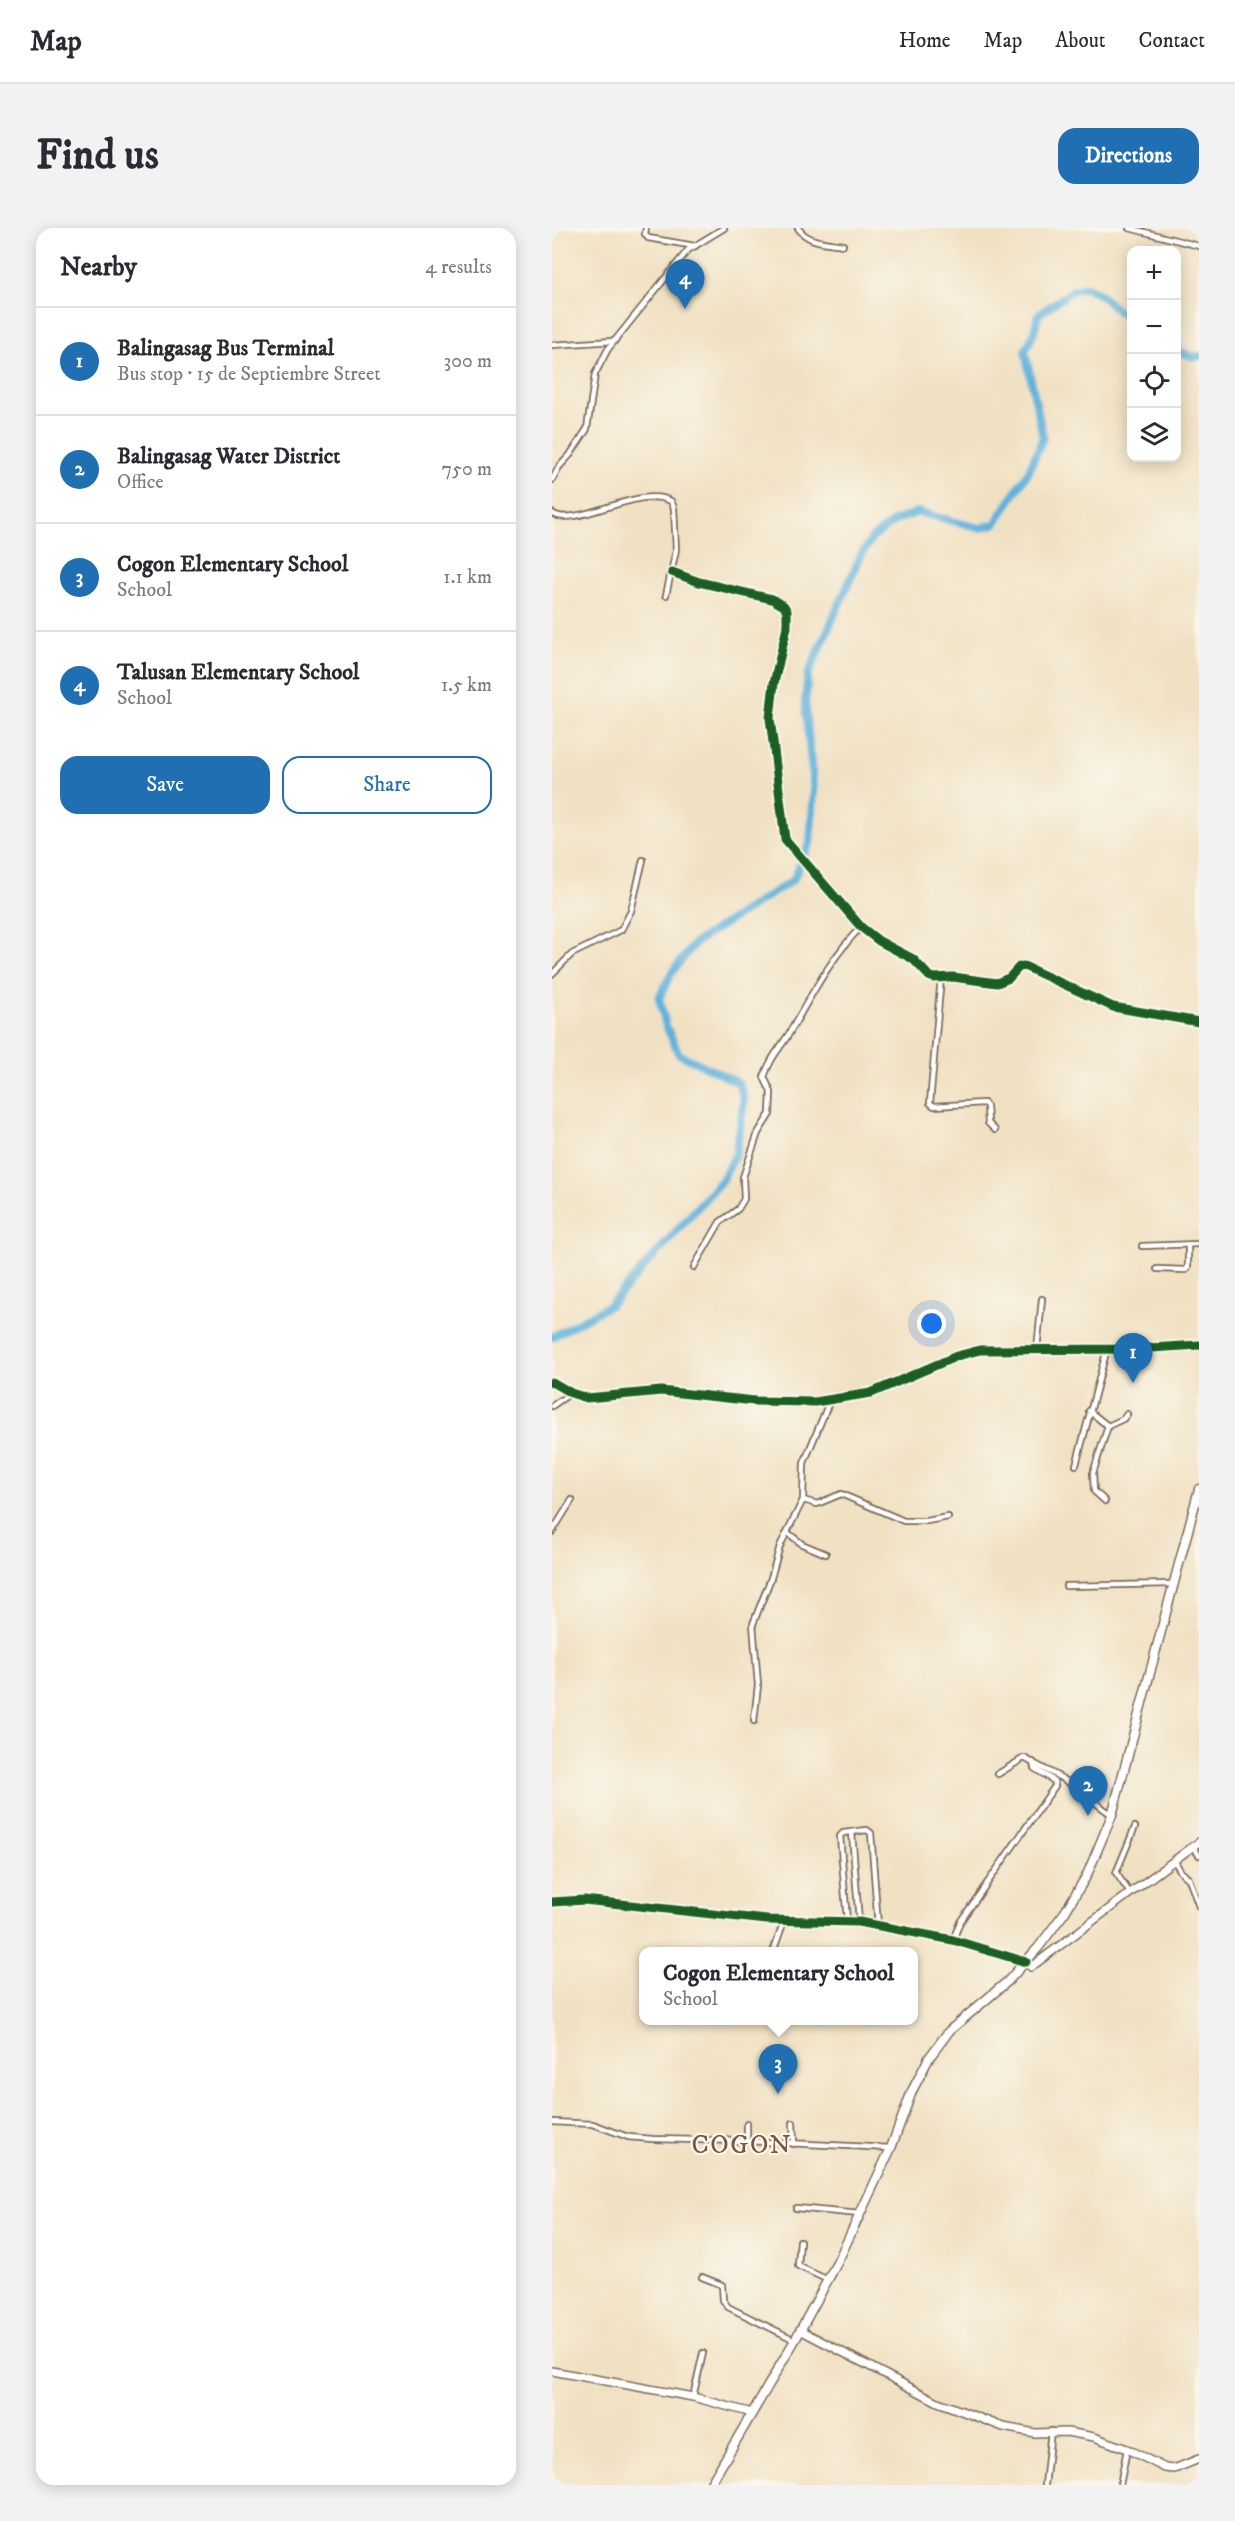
<!DOCTYPE html>
<html lang="en">
<head>
<meta charset="utf-8">
<style>
  :root { --surface:#fff; --page:#f2f2f3; --text:#2b2b33; --muted:#7c7c81; --line:#e1e1e2; --accent:#1f6fb2 }
  body { margin:0; font-family:"IM FELL DW Pica",serif; background:var(--page); color:var(--text) }
  .controls { position:absolute; right:18px; top:18px; display:grid; overflow:hidden; border-radius:12px; box-shadow:0 3px 15px #0003 }
  .controls button { width:54px; height:54px; display:grid; place-items:center; padding:0; border:0; border-bottom:2px solid var(--line); background:var(--surface); color:var(--text); font:30px sans-serif }
  .you { position:absolute; left:380px; top:1096px; width:21px; height:21px; margin:-15px; border:4px solid #fff; border-radius:50%; background:#1a73e8; box-shadow:0 0 0 9px #1a73e833 }
  .badge { display:grid; place-items:center; width:39px; height:39px; border-radius:50%; background:var(--accent); color:#fff; font-size:20px; font-weight:700 }
  .pin { position:absolute; translate:-50% -50px; filter:drop-shadow(0 2px 3px #0008) }
  .pin::after { content:''; position:absolute; top:32px; width:21px; height:18px; background:inherit; clip-path:polygon(0 0,100% 0,50% 100%) }
  .popup { position:absolute; left:87px; top:1719px; width:279px; height:78px; box-sizing:border-box; display:grid; place-content:center; border-radius:12px; background:var(--surface); filter:drop-shadow(0 2px 4px #0005); font-size:20px; white-space:nowrap; color:var(--muted) }
  .popup b { font-size:22px; color:var(--text) }
  .popup::after { content:''; position:absolute; left:50%; top:100%; margin-left:-12px; border:12px solid transparent; border-top-color:var(--surface) }
  .list { margin:0; padding:0; list-style:none }
  h2 { display:flex; justify-content:space-between; align-items:center; height:78px; margin:0; padding:0 24px; font-size:26px }
  h2 small { font-size:20px; font-weight:400; color:var(--muted) }
  .list li { display:grid; grid-template-columns:39px 1fr auto; gap:18px; align-items:center; box-sizing:border-box; height:108px; padding:0 24px; border-top:2px solid var(--line) }
  .list b { display:block; font-size:22px; white-space:nowrap }
  .list p { margin:0; font-size:20px; white-space:nowrap; color:var(--muted) }
  .list em { font-size:20px; font-style:normal; color:var(--muted) }
  .actions { display:flex; gap:12px; padding:18px 24px }
  .actions a { flex:1; padding:14px 0; border:2px solid var(--accent); border-radius:18px; text-align:center; font-size:21px; color:var(--accent) }
  .actions .main { background:var(--accent); color:#fff }
  .icon { flex:none; width:33px; height:33px; fill:none; stroke:currentColor; stroke-width:2; stroke-linecap:round; stroke-linejoin:round }
  .map { position:relative; flex:none; width:647px; height:2257px; overflow:hidden; border-radius:18px }
  header { display:flex; align-items:center; gap:36px; box-sizing:border-box; height:84px; padding:0 30px; background:var(--surface); border-bottom:2px solid var(--line) }
  header strong { font-size:28px }
  nav { display:flex; gap:33px; margin-inline-start:auto; font-size:21px }
  .intro { display:flex; align-items:center; justify-content:space-between; box-sizing:border-box; height:144px; padding:0 36px }
  h1 { margin:0; font-size:42px }
  .button { padding:15px 27px; border-radius:18px; background:var(--accent); color:#fff; font-size:21px; font-weight:700 }
  main { display:flex; gap:36px; padding:0 36px }
  aside { flex:1; background:var(--surface); border-radius:18px; box-shadow:0 3px 15px #0003 }
  .map>svg:first-child { display:block }
  .lines { fill:none; stroke-linecap:round; stroke-linejoin:round }
  .river { stroke:#60b2db; stroke-width:8 }
  .street-casing { stroke:#7b6a58; stroke-width:8 }
  .secondary-casing { stroke:#7b6a58; stroke-width:10 }
  .highway-casing { stroke:#7b6a58; stroke-width:11 }
  .street { stroke:#fff; stroke-width:4.5 }
  .secondary { stroke:#fff; stroke-width:7 }
  .highway { stroke:#fff; stroke-width:8 }
  .cycleway-casing { stroke:#fbf7ec; stroke-width:13 }
  .cycleway { stroke:#1b5e20; stroke-width:9 }
  .labels { text-anchor:middle; dominant-baseline:central; stroke-width:4.5; stroke-linejoin:round; paint-order:stroke }
  .quarter-label { font-size:26px; letter-spacing:1.5px; fill:#75583e; stroke:#fbf7ec }
</style>
</head>
<body>
<header>
<strong>Map</strong>
<nav><a>Home</a><a>Map</a><a>About</a><a>Contact</a></nav>
</header>
<div class="intro"><h1>Find us</h1><a class="button">Directions</a></div>
<main>
<aside>
<h2>Nearby<small>4 results</small></h2>
<ul class="list">
<li><span class="badge">1</span><div><b>Balingasag Bus Terminal</b><p>Bus stop · 15 de Septiembre Street</p></div><em>300 m</em></li>
<li><span class="badge">2</span><div><b>Balingasag Water District</b><p>Office</p></div><em>750 m</em></li>
<li><span class="badge">3</span><div><b>Cogon Elementary School</b><p>School</p></div><em>1.1 km</em></li>
<li><span class="badge">4</span><div><b>Talusan Elementary School</b><p>School</p></div><em>1.5 km</em></li>
</ul>
<div class="actions"><a class="main">Save</a><a>Share</a></div>
</aside>
<div class="map">
<svg width="647" height="2257" viewBox="0 0 647 2257">
  <rect width="100%" height="100%" fill="#fbf7ec"/>
  <filter id="ink" filterUnits="userSpaceOnUse"><feTurbulence type="fractalNoise" baseFrequency=".0167" numOctaves="2"/><feDisplacementMap in="SourceGraphic" scale="12" xChannelSelector="R" yChannelSelector="G"/><feConvolveMatrix kernelMatrix="1 2 1 2 8 2 1 2 1" color-interpolation-filters="sRGB"/></filter>
  <filter id="wash" filterUnits="userSpaceOnUse"><feTurbulence type="fractalNoise" baseFrequency=".008" numOctaves="4" result="noise"/><feDisplacementMap in="SourceGraphic" scale="24" xChannelSelector="R" yChannelSelector="G"/><feGaussianBlur stdDeviation="1.35" result="paint"/><feColorMatrix in="noise" values="0 0 0 0 0 0 0 0 0 0 0 0 0 0 0 0 0 1.4 0 .05"/><feComposite in="paint" operator="in"/></filter>
  <g filter="url(#wash)">
    <rect width="100%" height="100%" fill="#f1e1c3"/>
    <g class="lines">
      <!-- river -->
      <g class="river">
        <polyline points="624,122 642,129 647,128"/>
        <polyline points="0,1109 58,1077 170,952 184,926 192,872 187,855 127,826 114,798 107,770 120,744 143,715 241,652 258,615 262,563 253,475 256,447 309,327 321,309 342,293 366,284 428,300 443,296 477,243 491,209 473,123 482,105 486,87 521,62 535,59 547,66 580,95"/>
      </g>
    </g>
  </g>
  <g filter="url(#ink)">
    <g class="lines">
      <!-- street casing -->
      <g class="street-casing">
        <g id="street">
          <polyline points="94,0 93,6 96,10 143,18"/>
          <path d="M246 0C256 15 274 14 291 17"/>
          <polyline points="577,0 647,18"/>
          <polyline points="0,117 62,113"/>
          <polyline points="0,252 7,239 18,227 35,201 43,146 56,121 136,22 172,0"/>
          <path d="M0 285C22 302 87 256 119 273L122 280 124 322 114 367"/>
          <polyline points="120,344 147,354 220,371 232,378 235,383 235,399 222,455 218,490 233,611 309,699 327,713 361,731 377,748 382,750 401,749 445,755 457,750 467,739 472,738 561,779 647,794"/>
          <polyline points="0,746 20,726 69,702 79,683 91,632"/>
          <polyline points="389,749 378,875 382,878 432,875 435,878 436,895 443,902"/>
          <polyline points="590,1018 647,1016"/>
          <path d="M142 1039 168 994 186 981 192 971 191 949 206 905 218 886 219 864 212 849C219 828 228 821 238 804 259 768 279 729 309 699"/>
          <polyline points="605,1041 634,1042 636,1039 636,1017"/>
          <polyline points="485,1122 490,1071"/>
          <polyline points="0,1178 19,1165"/>
          <polyline points="537,1183 556,1198"/>
          <polyline points="524,1237 555,1121"/>
          <polyline points="251,1272 265,1276 289,1266 352,1293 375,1293 396,1289"/>
          <polyline points="553,1273 542,1263 541,1245 556,1198 571,1191 575,1186"/>
          <polyline points="0,1304 20,1272"/>
          <polyline points="236,1305 250,1316 274,1326"/>
          <polyline points="514,1358 621,1356"/>
          <polyline points="202,1493 206,1457 201,1396 219,1350 228,1318 251,1272 252,1235 278,1172"/>
          <polyline points="446,1546 472,1530 513,1552 560,1587"/>
          <polyline points="300,1604 307,1694"/>
          <polyline points="641,1619 647,1627"/>
          <polyline points="622,1632 629,1644 637,1651 647,1679"/>
          <polyline points="578,1665 564,1645 583,1599"/>
          <polyline points="0,1674 32,1672 215,1692 307,1694 401,1712 474,1734"/>
          <polyline points="295,1693 288,1608 291,1605 315,1602 319,1605 326,1698"/>
          <polyline points="401,1712 408,1694 503,1558 502,1553 482,1540 481,1534"/>
          <polyline points="221,1724 232,1693"/>
          <polyline points="0,1894 41,1896 76,1909 101,1911 195,1913 339,1920"/>
          <polyline points="241,1895 242,1916"/>
          <polyline points="195,1896 195,1913"/>
          <polyline points="244,1980 308,1986"/>
          <polyline points="248,2013 246,2038 276,2052"/>
          <polyline points="150,2049 170,2057 171,2072 176,2079 243,2112"/>
          <polyline points="141,2169 151,2125"/>
          <polyline points="493,2257 499,2203"/>
          <polyline points="568,2257 575,2221"/>
        </g>
      </g>
      <!-- secondary casing -->
      <g class="secondary-casing">
        <g id="secondary">
          <polyline points="0,1154 19,1165 35,1170 109,1163 203,1173 263,1174 319,1165 405,1128 428,1122 583,1121 647,1117"/>
          <polyline points="474,1734 479,1739 647,1614"/>
          <polyline points="248,2102 386,2174 451,2199 483,2205 515,2204 542,2209 575,2221 613,2240 622,2241 647,2231"/>
          <polyline points="0,2143 141,2169 200,2185"/>
        </g>
      </g>
      <!-- highway casing -->
      <g class="highway-casing">
        <polyline id="highway" points="158,2257 243,2112 285,2035 339,1920 360,1863 377,1830 397,1803 456,1753 486,1720 513,1684 535,1647 560,1587 647,1261"/>
      </g>
      <!-- street -->
      <use href="#street" class="street"/>
      <!-- secondary -->
      <use href="#secondary" class="secondary"/>
      <!-- highway -->
      <use href="#highway" class="highway"/>
      <!-- cycleway casing -->
      <g class="cycleway-casing">
        <g id="cycleway">
          <polyline points="120,344 147,354 220,371 232,378 235,383 235,399 222,455 218,490 233,611 309,699 327,713 361,731 377,748 382,750 401,749 445,755 457,750 467,739 472,738 561,779 647,794"/>
          <polyline points="0,1154 19,1165 35,1170 109,1163 203,1173 263,1174 319,1165 405,1128 428,1122 583,1121 647,1117"/>
          <polyline points="0,1674 32,1672 215,1692 307,1694 401,1712 474,1734"/>
        </g>
      </g>
      <!-- cycleway -->
      <use href="#cycleway" class="cycleway"/>
    </g>
  </g>
  <g class="labels">
    <!-- quarter labels -->
    <g class="quarter-label">
      <text x="190" y="1917">COGON</text>
    </g>
  </g>
</svg>
<div class="controls">
<button>+</button>
<button>−</button>
<button><svg class="icon" aria-label="locate" viewBox="0 0 24 24"><circle cx="12" cy="12" r="6"/><path d="M12 2v4M12 18v4M2 12h4M18 12h4"/></svg></button>
<button><svg class="icon" aria-label="layers" viewBox="0 0 24 24"><path d="M12 4l9 5-9 5-9-5zM3 14l9 5 9-5"/></svg></button>
</div>
<div class="you"></div>
<div class="pin badge" style="left:581px;top:1155px">1</div>
<div class="pin badge" style="left:536px;top:1588px">2</div>
<div class="pin badge" style="left:226px;top:1866px">3</div>
<div class="popup"><b>Cogon Elementary School</b>School</div>
<div class="pin badge" style="left:133px;top:81px">4</div>
</div>
</main>
</body>
</html>
